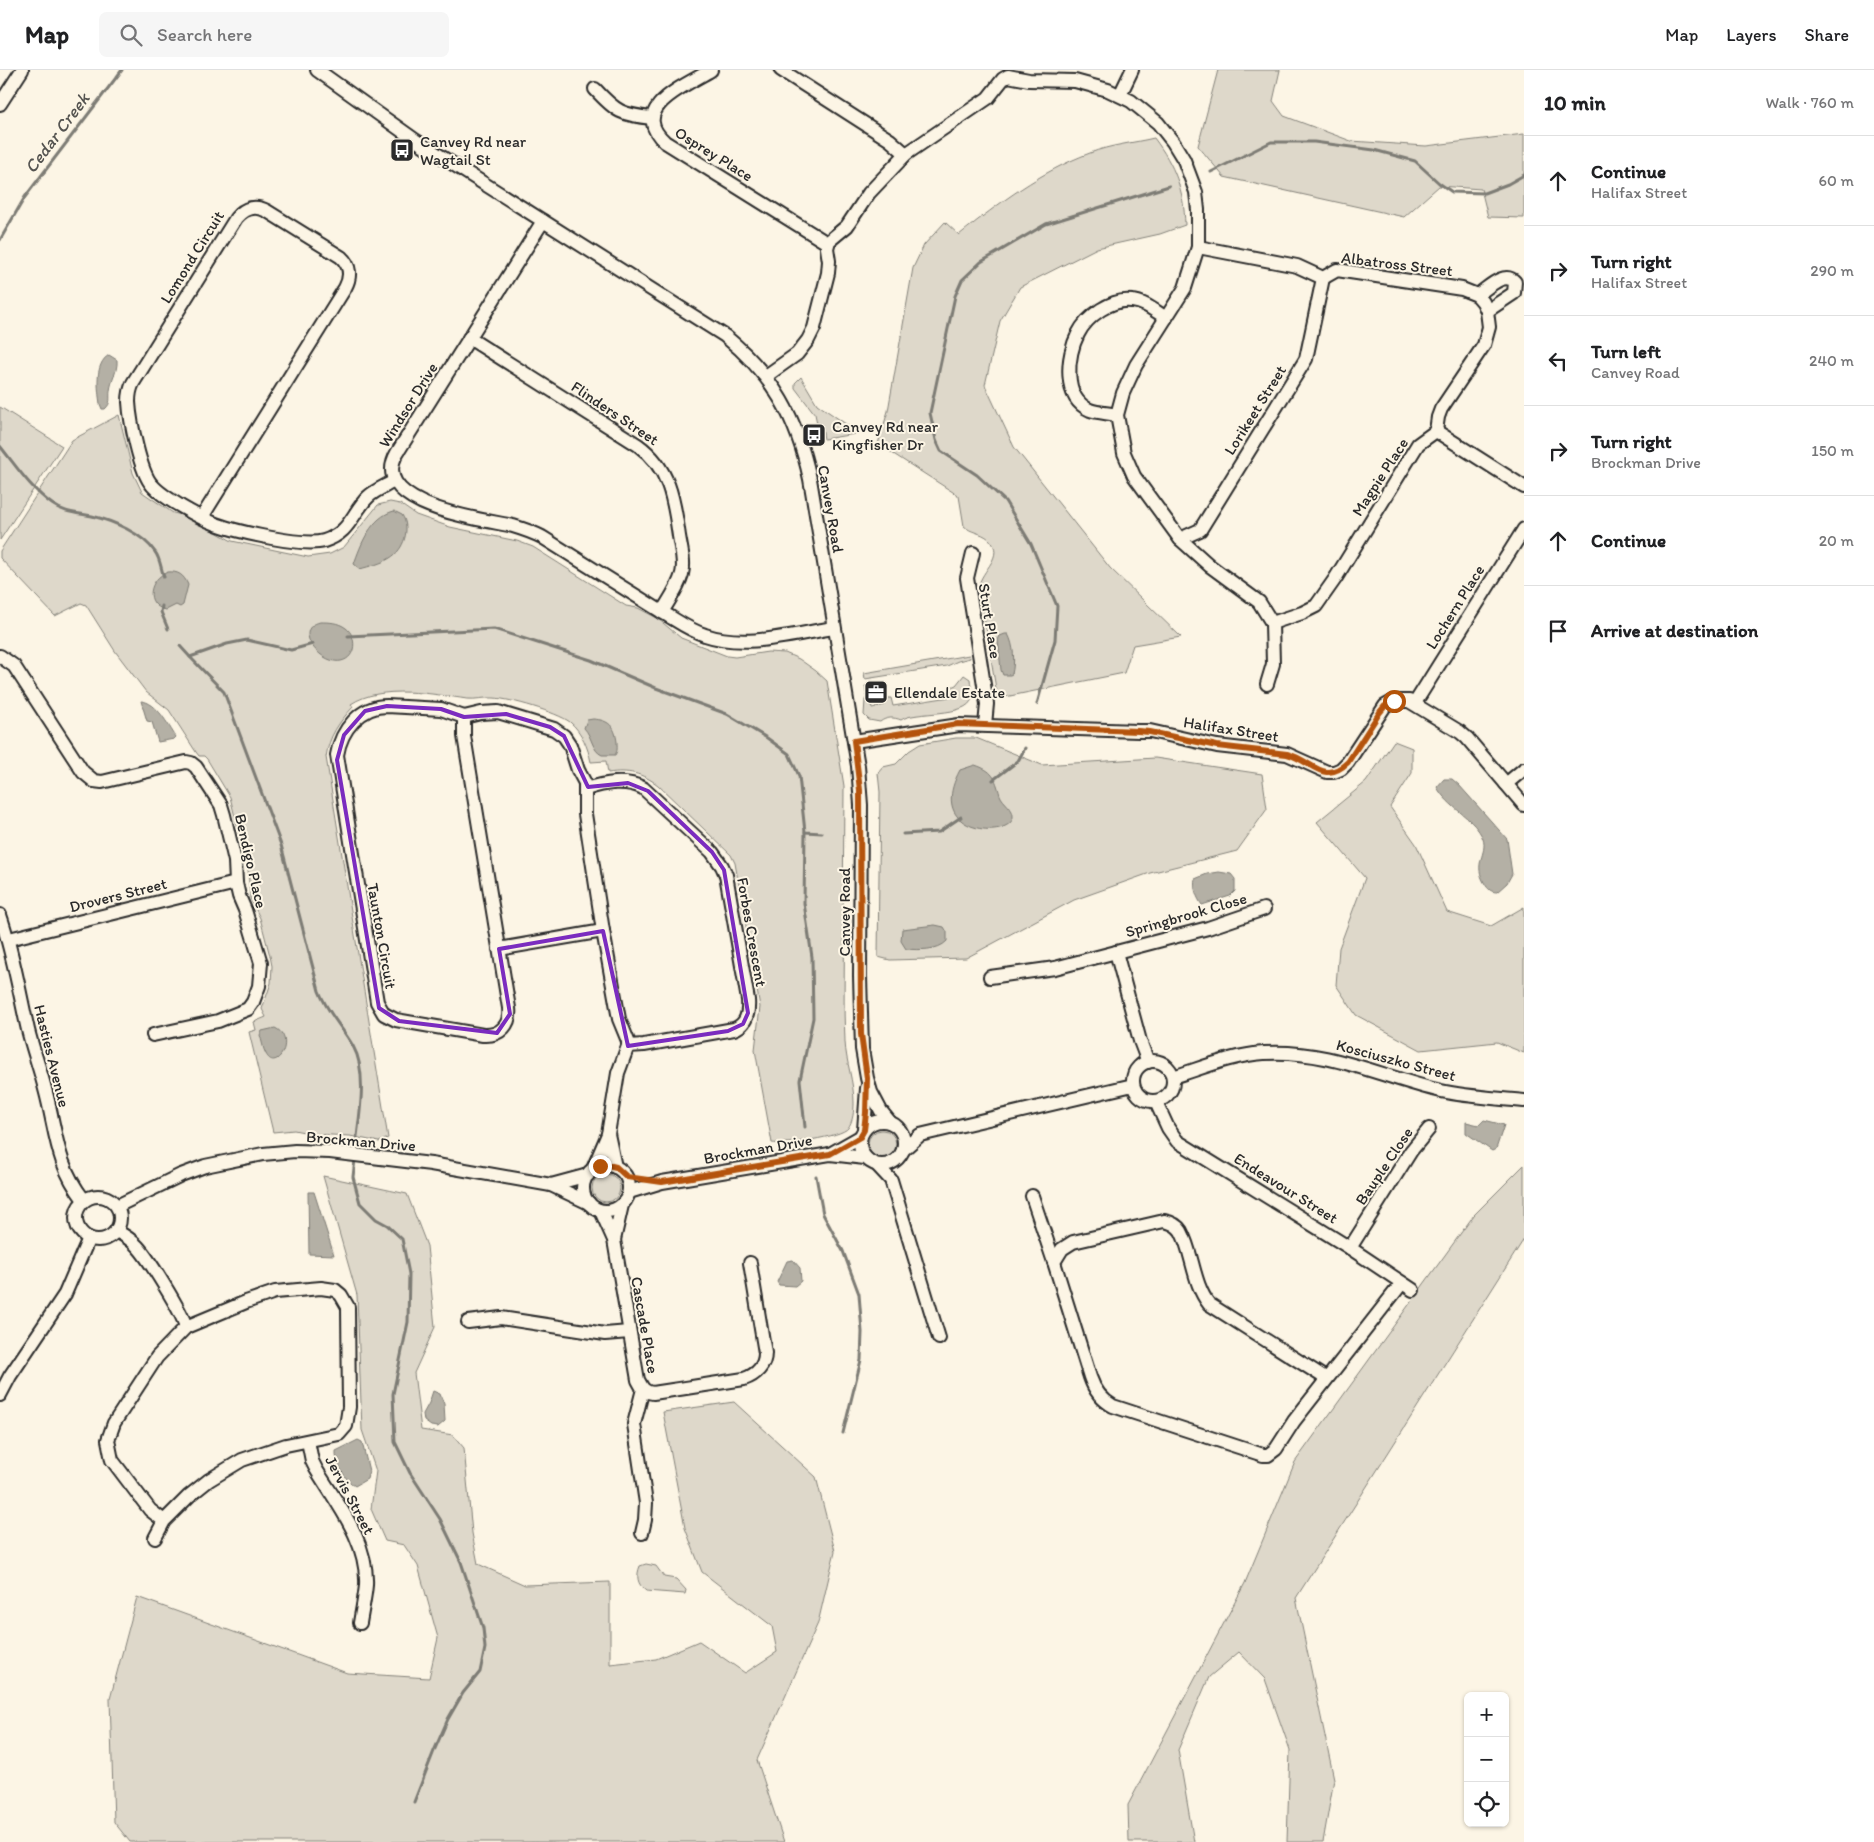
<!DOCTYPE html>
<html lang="en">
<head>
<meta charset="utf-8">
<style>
  :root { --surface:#fff; --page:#f6f6f6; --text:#202124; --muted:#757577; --line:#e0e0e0 }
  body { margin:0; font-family:Itim,sans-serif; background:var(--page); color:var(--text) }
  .controls { position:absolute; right:15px; bottom:15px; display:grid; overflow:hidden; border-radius:8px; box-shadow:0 1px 4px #0004 }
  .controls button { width:45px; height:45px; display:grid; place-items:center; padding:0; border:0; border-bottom:1px solid var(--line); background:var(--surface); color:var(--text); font:25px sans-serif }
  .stop { position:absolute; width:15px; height:15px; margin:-11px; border:4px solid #b45309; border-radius:50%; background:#fff }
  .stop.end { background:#b45309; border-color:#fff; box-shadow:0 1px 5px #0008 }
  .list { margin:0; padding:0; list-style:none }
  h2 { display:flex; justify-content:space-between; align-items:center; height:65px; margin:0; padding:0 20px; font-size:21px }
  h2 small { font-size:16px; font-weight:400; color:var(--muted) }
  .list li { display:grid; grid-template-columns:32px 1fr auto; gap:15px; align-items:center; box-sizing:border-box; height:90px; padding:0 20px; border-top:1px solid var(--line) }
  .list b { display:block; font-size:19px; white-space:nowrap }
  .list p { margin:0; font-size:16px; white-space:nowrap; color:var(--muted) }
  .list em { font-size:16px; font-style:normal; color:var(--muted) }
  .icon { flex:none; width:28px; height:28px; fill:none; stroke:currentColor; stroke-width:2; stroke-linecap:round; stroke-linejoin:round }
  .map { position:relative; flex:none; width:1524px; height:1772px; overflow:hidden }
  header { display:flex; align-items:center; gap:30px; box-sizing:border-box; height:70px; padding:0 25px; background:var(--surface); border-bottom:1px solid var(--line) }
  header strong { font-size:24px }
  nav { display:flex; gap:28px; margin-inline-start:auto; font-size:18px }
  .search { width:350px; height:45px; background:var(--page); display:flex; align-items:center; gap:12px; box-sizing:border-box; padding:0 18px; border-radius:8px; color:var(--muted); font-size:19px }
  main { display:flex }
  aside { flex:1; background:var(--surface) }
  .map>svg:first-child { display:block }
  .green { fill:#ded8ca; stroke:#84827a }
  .water { fill:#b4b0a5; stroke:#7d7b74 }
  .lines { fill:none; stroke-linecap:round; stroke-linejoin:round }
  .stream { stroke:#7d7b74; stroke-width:3 }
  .minor-casing { stroke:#2b2b2b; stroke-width:16 }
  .minor { stroke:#fcf5e5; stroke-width:12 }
  .route { stroke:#b45309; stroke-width:6 }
  .marked { fill:none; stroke:#7b2cbf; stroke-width:4; stroke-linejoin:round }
  .labels { text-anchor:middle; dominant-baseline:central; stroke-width:4; stroke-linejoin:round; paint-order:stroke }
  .poi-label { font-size:16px; fill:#2b2b2b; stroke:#fcf5e5; text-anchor:start }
  .street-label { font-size:16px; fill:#2b2b2b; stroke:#fcf5e5 }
  .water-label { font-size:18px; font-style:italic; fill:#545350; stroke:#fcf5e5 }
</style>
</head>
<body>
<header>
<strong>Map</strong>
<div class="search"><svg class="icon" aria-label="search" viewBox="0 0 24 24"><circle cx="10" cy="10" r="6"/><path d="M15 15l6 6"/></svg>Search here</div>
<nav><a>Map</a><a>Layers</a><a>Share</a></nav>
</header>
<main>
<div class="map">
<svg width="1524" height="1772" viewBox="0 0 1524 1772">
  <rect width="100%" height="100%" fill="#fcf5e5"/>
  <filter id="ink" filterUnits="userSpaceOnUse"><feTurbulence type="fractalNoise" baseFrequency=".02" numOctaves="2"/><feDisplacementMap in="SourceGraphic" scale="10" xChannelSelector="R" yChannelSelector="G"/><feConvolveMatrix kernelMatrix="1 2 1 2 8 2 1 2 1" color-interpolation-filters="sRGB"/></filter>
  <g filter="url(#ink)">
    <!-- green -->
    <g class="green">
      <polygon points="1218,0 1280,0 1273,31 1284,46 1351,71 1426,76 1524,64 1524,148 1488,147 1481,119 1439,116 1404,147 1224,107 1198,76"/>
      <path d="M1154 68C1175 96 1184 120 1185 155L1160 164 1097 178 1020 217 1000 251 985 315 1014 377 1110 498 1181 567 1133 575 1124 603 1005 627 997 625 979 516C981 500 1006 486 989 469 981 462 971 463 964 456L959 426 881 376 879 378 877 377 888 341 913 198 924 175 945 152 959 165C999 133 1041 101 1090 83 1110 75 1133 73 1154 68Z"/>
      <polygon points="801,307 817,334 856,361 855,364 824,369 822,358 818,358 815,344 795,318 795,313"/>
      <polygon points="0,337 62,376 0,470"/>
      <path d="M119 345 133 403 142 422 173 443 187 446 232 471 308 487 330 484 344 477 378 435 390 432 400 434 416 445 450 457 517 471 533 477 626 536 638 538 657 548 681 568 727 586 735 587 768 582 785 583 799 589 816 601 827 611 844 716 843 863 844 864C845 900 843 936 845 972 846 992 854 1012 854 1033 854 1041 853 1051 848 1058 842 1067 784 1075 772 1073L755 980 760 937 735 793 731 785 658 715C642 703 628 700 608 703L606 691 591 692C588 678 582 662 570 652 556 642 511 629 494 628 485 627 476 630 467 629 433 624 381 614 351 634L353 637C339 652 329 666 326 687L388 1068 379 1072 350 1066 314 1064 294 1060 273 1062 249 962 256 960 254 952 266 947 262 939 271 913 272 896 270 886 260 848 250 828 248 799 230 727 207 689 204 686H199L196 682 169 640 146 622 115 581 86 535 81 533 55 546 0 488V481L72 370Z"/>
      <polygon points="969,585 970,588 958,591 947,596 865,609 864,603"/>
      <path d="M964 605 970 609C970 615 973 621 972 628 968 648 914 640 901 650 894 647 886 647 880 652L869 650 864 645 865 630 867 627 865 616 868 615 872 638 885 635 884 628H891L893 636 950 627 949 618 956 615Z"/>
      <polygon points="956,668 976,668 1042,695 1155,688 1262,704 1267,739 1237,781 1150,803 1074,830 966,888 890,890 878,887 880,722 878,703 883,697 896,694 909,681 920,674"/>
      <polygon points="1394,671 1412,678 1412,703 1390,737 1416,774 1447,842 1491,856 1524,837 1524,983 1497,972 1421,980 1356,945 1336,915 1339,878 1365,808 1317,752 1366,712"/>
      <circle cx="882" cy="1074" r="14"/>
      <polygon points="1524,1095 1524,1169 1296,1528 1334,1709 1323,1772 1287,1772 1290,1680 1265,1609 1239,1582 1209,1607 1178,1680 1194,1772 1129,1772 1128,1735 1245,1513 1295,1392 1474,1145"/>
      <circle cx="606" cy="1118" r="14"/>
      <polygon points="323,1106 407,1124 427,1176 435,1257 414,1303 421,1360 453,1365 464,1378 472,1463 478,1494 525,1515 610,1512 610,1594 656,1589 699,1571 745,1603 777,1582 772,1556 702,1502 685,1458 663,1342 734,1332 816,1407 835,1481 818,1553 757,1690 784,1772 130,1772 114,1752 110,1629 137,1527 347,1603 429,1608 438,1568 418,1496 404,1475 385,1471 371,1439 376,1401 362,1360 357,1225"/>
      <path d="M646 1494 656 1496 664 1507 676 1509 686 1520 685 1524 646 1521C637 1514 636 1506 640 1496Z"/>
    </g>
    <!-- water -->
    <g class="water">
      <path d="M109 285 117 290C118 301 111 310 110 321 109 328 112 333 105 339H102L100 334C98 319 94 294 109 285Z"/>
      <path d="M394 441 402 445C411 458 404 480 390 488 381 494 370 496 360 499L354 494C361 474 371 447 394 441Z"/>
      <path d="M168 502C178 501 184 505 188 515L183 535 180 537 176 535 166 540C143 535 149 508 168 502Z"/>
      <path d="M320 552C329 552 338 552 346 558 357 566 357 588 341 591 321 595 291 559 320 552Z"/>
      <path d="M1005 564H1008C1014 575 1015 592 1012 604L1010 605H1003L1001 600 998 570 1000 566Z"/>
      <path d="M141 631C157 632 168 655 176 667L174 669 158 672 152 652 147 651Z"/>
      <path d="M593 649C609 650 615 656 617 672 617 678 618 680 615 685H602C592 681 592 666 584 658L587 650Z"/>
      <path d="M975 695C993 701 995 707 1000 725 1003 733 1014 738 1013 747 1011 769 924 766 960 700Z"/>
      <path d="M1444 709H1452L1459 715 1507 769 1512 804 1507 813 1497 822C1491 822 1488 819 1485 814 1472 793 1488 784 1483 769 1476 749 1447 737 1437 717Z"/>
      <path d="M1219 802 1231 804 1235 809V821L1230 826 1202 835C1197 828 1193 818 1195 809L1207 804Z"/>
      <path d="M935 855 944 857 947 862V871C938 881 918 880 906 879L901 871 902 859Z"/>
      <path d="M275 958C297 968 276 1004 266 984 263 979 262 971 260 965L262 961Z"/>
      <polygon points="1484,1050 1504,1055 1496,1079 1492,1081 1466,1063 1466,1052 1479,1055"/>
      <polygon points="308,1122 314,1122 334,1185 309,1184"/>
      <polygon points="793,1190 800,1198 801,1211 795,1216 779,1215 777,1212 787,1191"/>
      <polygon points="433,1321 440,1324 444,1334 445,1351 438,1357 431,1356 424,1351 423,1344 429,1333"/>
      <path d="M358 1370 362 1372 369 1401 367 1409 355 1416C345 1410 335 1393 336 1381Z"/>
    </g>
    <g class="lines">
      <!-- stream -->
      <g class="stream">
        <polyline points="1211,102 1271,72 1314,72 1374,80 1415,91 1439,113 1452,122 1484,123 1508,114 1524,105"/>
        <polyline points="0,170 25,127 122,0"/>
        <path d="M0 376C16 396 31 419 52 434 64 443 77 443 92 446 113 451 142 463 155 482 160 488 161 499 164 507"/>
        <polyline points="162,536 161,542 168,559"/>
        <polyline points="348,566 494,559 591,590 656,618 727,644 767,668 789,684 799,706 805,762 822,763"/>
        <polyline points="180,576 190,587 227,574 247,570 291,580 313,574"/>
        <path d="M190 587 224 622 281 775 319 921C327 942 342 957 353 976 369 1004 358 1052 355 1083"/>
        <polyline points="1037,634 1055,570 1057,536 1031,474 1005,431 977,405 941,381 936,370 930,343 955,226 962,210 981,192 1046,154 1169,116"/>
        <polyline points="993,710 1018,691 1025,678"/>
        <polyline points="805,762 804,833 812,887 813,948 800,1010 805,1057"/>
        <polyline points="903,764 939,762 961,747"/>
        <polyline points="355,1089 353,1107 360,1133 376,1149 387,1155 402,1169 409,1204 408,1252 393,1324 395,1372 410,1403 440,1449 461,1492 483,1558 485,1578 480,1602 463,1623 448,1649 434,1681 414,1732"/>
        <polyline points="816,1106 823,1144 843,1181 859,1224 862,1262 861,1290 843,1363"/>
      </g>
      <!-- minor casing -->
      <g class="minor-casing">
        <g id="minor">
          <path d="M317 0 415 70 725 266C774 306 797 349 810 409L858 696 861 735 860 906 862 979 867 1008 871 1022 881 1041 890 1052"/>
          <path d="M711 0C687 15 627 38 665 72L827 173"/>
          <polyline points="781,0 890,70 906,84"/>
          <path d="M595 19C616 42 622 45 652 48"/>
          <polyline points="1120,25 1132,0"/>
          <polyline points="0,34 22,0"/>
          <path d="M543 151 397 383C367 436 482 449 513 456 523 459 532 462 542 467L662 542"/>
          <polyline points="1198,177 1297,196 1323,208 1337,200 1462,219 1477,225 1483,232 1487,241 1489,257 1484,275 1441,339 1438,347 1436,361 1418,374 1335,509 1316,536 1302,543 1272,553"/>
          <path d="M1477 225C1487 219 1504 200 1515 212L1514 223 1487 241"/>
          <path d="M469 268 638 375C670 398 674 431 679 466 681 479 685 492 682 504 678 518 669 530 662 542 676 550 689 560 705 565 746 579 793 564 834 558"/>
          <polyline points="766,306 797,284 808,270 814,258 828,203 829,191 827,178 829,171 847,156 869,123 906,84 988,28 1003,9 1008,6 1029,10 1075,11 1108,20 1131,31 1158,53 1173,72 1184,90 1196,122 1198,140 1198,177 1185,218 1136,295 1123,323 1117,345 1124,383 1134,406 1180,469 1210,496 1259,532 1272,553 1273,594 1267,614"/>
          <path d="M1117 345C1109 343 1098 343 1090 340 1062 328 1067 285 1078 264 1087 246 1112 228 1132 231 1145 232 1155 241 1166 248"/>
          <polyline points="1436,361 1524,417"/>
          <path d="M202 447 345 218C351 207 351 196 341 187L267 141C256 135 245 137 236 148L133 313C130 319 129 325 129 332 130 350 140 402 152 415 163 428 200 448 216 454 238 462 303 477 324 471 350 463 352 443 368 427 375 420 386 416 394 411"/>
          <polyline points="1180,469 1200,460 1306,289 1323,208"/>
          <polyline points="973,483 967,508 985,621 987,634 985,655"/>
          <polyline points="0,586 14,596 83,702 94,711 102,712 186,692 191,693 196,697 221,735 224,745 235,791 236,813 239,826 245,840 261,893 259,916 253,932 248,939 218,951 153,965"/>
          <polyline points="1415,633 1524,459"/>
          <path d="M387 636 441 639 464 647V666L509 938C511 954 501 966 483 965L396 950 384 944 377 932 337 685C341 660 360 636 387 636Z"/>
          <polyline points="464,647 481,643 498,642 554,659 564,666 570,675 578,700 585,713 585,744 603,861 619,949 628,971 628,976 618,1003 608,1064 593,1099"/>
          <polyline points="854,671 959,655 1138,661 1150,661 1217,676 1287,684 1327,702 1334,702 1341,699 1348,692 1385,636 1394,631 1409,631 1460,662 1467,668 1524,735"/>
          <polyline points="1506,714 1524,699"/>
          <path d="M586 719C605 713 625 709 643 718L712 782 722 796 726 805 748 930C749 943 747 954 734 959L644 975 628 976"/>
          <path d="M0 845C13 882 19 921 28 960 33 980 40 999 45 1019 57 1063 55 1092 84 1130"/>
          <polyline points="9,869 236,813"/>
          <polyline points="499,879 603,861"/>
          <polyline points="1116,882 1140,971 1148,992"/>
          <polyline points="990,907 1055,898 1208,858 1264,839"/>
          <circle cx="1153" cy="1011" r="20"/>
          <path d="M1173 1007C1202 998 1233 985 1264 983 1329 979 1381 1007 1441 1021 1468 1027 1497 1028 1524 1031"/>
          <polyline points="1156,1032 1168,1058 1177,1071 1350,1178 1413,1220"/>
          <circle cx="882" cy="1073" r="22"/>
          <polyline points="864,1060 867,1018"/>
          <polyline points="608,1064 615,1097"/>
          <polyline points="903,1080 920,1065 1133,1015"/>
          <polyline points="830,1084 860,1067"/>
          <polyline points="877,1095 891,1110 939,1268"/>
          <circle cx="606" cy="1118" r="23"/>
          <polyline points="551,1115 588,1105"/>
          <polyline points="629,1122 662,1112 830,1084 865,1088"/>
          <circle cx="98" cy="1148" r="22"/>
          <polyline points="1032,1126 1054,1192"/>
          <polyline points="117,1136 181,1105 205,1096 263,1084 295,1081 330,1082 431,1094 551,1115 589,1133"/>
          <polyline points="601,1141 614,1170 638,1310 643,1319 634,1354 646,1433 645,1450 642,1463"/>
          <path d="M116 1161C124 1165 132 1170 138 1177 149 1189 182 1242 186 1257"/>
          <polyline points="614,1170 622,1135"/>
          <polyline points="1350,1178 1411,1081 1429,1059"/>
          <polyline points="468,1252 501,1248 605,1264 629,1262"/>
          <path d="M1327 1309 1209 1234C1193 1214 1193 1183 1181 1161 1177 1155 1170 1152 1164 1151L1073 1172 1062 1179 1054 1192 1090 1307C1094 1319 1102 1330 1113 1336L1263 1385H1268L1276 1379 1294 1351 1402 1213"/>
          <path d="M643 1319 648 1322 653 1323 744 1309C756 1305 765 1296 765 1283L750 1193"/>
          <polyline points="0,1325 10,1306 65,1224 89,1168"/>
          <path d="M308 1371 312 1391 316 1399C337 1434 368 1471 366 1515 365 1527 362 1540 360 1553"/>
          <polyline points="155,1468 164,1451 189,1426 209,1410 242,1390 286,1375 339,1364 346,1356 349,1337 348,1237 341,1225 335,1220 321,1218 275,1222 246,1232 186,1257 157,1287 114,1353 108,1370 112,1390 150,1440 164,1451"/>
        </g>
      </g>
      <!-- minor -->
      <use href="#minor" class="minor"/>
    </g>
  </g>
  <g class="lines" filter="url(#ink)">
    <!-- route -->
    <path class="route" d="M600 1096 608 1095 616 1097 627 1107 662 1112 830 1084 860 1067 864 1060 866 1043 867 1008 861 964 860 720 854 671 958 654 1138 661 1150 662 1217 676 1287 684C1312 690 1323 716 1348 692L1380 642 1385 636 1394 631"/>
  </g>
  <!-- marked area -->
  <path class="marked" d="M387 636 441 639 464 647 506 644 550 657 564 666 588 717 628 713 648 721 712 782 724 800 748 943 743 954 728 961 628 976 603 861 499 879 510 944 497 963 399 951 379 938 337 690 344 665 365 641Z"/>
  <!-- icons -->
  <defs>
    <g id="bus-square" transform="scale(1.25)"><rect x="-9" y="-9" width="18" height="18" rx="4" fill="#2b2b2b" stroke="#fcf5e5"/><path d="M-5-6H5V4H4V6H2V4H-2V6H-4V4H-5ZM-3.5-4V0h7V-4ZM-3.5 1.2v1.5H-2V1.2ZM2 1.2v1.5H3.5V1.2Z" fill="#fff"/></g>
    <g id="office-square" transform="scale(1.25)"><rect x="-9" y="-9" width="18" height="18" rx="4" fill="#2b2b2b" stroke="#fcf5e5"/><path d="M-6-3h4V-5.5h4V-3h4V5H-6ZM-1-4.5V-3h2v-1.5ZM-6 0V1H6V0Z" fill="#fff"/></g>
  </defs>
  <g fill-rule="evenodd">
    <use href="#bus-square" x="402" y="80"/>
    <use href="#bus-square" x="814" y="365"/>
    <use href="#office-square" x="876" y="622"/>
  </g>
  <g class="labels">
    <!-- poi labels -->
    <g class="poi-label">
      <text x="420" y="71">Canvey Rd near<tspan x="420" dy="18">Wagtail St</tspan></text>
      <text x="832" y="356">Canvey Rd near<tspan x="832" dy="18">Kingfisher Dr</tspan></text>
      <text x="894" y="622">Ellendale Estate</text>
    </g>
    <!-- street labels -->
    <g class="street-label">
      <text transform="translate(714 84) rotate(32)">Osprey Place</text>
      <text transform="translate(192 187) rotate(-58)">Lomond Circuit</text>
      <text transform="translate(1397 194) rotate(7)">Albatross Street</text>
      <text transform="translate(408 335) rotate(-58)">Windsor Drive</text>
      <text transform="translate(1255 340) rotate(-58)">Lorikeet Street</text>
      <text transform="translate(615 343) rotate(34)">Flinders Street</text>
      <text transform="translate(1380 407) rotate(-57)">Magpie Place</text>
      <text transform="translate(831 439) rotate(80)">Canvey Road</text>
      <text transform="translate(1455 537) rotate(-58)">Lochern Place</text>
      <text transform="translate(990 551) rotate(81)">Sturt Place</text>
      <text transform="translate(1231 659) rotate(9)">Halifax Street</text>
      <text transform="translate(251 791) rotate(77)">Bendigo Place</text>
      <text transform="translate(118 825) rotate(-14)">Drovers Street</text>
      <text transform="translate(844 842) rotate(-90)">Canvey Road</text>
      <text transform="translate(1186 845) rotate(-16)">Springbrook Close</text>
      <text transform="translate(752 862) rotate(80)">Forbes Crescent</text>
      <text transform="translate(382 866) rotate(80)">Taunton Circuit</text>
      <text transform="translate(52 986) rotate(76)">Hasties Avenue</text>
      <text transform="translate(1396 990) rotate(15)">Kosciuszko Street</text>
      <text transform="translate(361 1071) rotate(5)">Brockman Drive</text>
      <text transform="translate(758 1079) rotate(-10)">Brockman Drive</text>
      <text transform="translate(1384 1096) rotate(-56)">Bauple Close</text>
      <text transform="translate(1286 1118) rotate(32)">Endeavour Street</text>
      <text transform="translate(645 1255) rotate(80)">Cascade Place</text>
      <text transform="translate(350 1425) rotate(62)">Jervis Street</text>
    </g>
    <!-- water labels -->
    <g class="water-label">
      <text transform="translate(57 63) rotate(-53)">Cedar Creek</text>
    </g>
  </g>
</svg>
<div class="controls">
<button>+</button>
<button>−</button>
<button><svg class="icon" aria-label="locate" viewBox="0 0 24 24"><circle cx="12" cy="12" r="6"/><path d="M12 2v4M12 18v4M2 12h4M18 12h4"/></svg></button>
</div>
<div class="stop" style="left:1394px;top:631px"></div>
<div class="stop end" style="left:600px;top:1096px"></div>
</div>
<aside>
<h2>10 min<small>Walk · 760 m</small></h2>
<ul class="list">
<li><svg class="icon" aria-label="ahead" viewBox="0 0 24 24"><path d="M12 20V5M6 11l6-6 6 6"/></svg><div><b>Continue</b><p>Halifax Street</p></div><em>60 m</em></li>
<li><svg class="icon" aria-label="right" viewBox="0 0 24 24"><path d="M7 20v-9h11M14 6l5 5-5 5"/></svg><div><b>Turn right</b><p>Halifax Street</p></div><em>290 m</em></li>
<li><svg class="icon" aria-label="left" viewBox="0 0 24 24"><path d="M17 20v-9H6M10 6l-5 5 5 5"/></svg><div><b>Turn left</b><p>Canvey Road</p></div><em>240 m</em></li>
<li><svg class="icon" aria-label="right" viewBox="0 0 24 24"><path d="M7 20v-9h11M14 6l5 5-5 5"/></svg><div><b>Turn right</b><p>Brockman Drive</p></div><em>150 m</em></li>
<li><svg class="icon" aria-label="ahead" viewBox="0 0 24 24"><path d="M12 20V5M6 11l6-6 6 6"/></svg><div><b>Continue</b></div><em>20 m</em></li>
<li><svg class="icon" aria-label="arrive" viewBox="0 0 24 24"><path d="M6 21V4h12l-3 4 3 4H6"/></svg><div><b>Arrive at destination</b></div></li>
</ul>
</aside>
</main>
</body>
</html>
